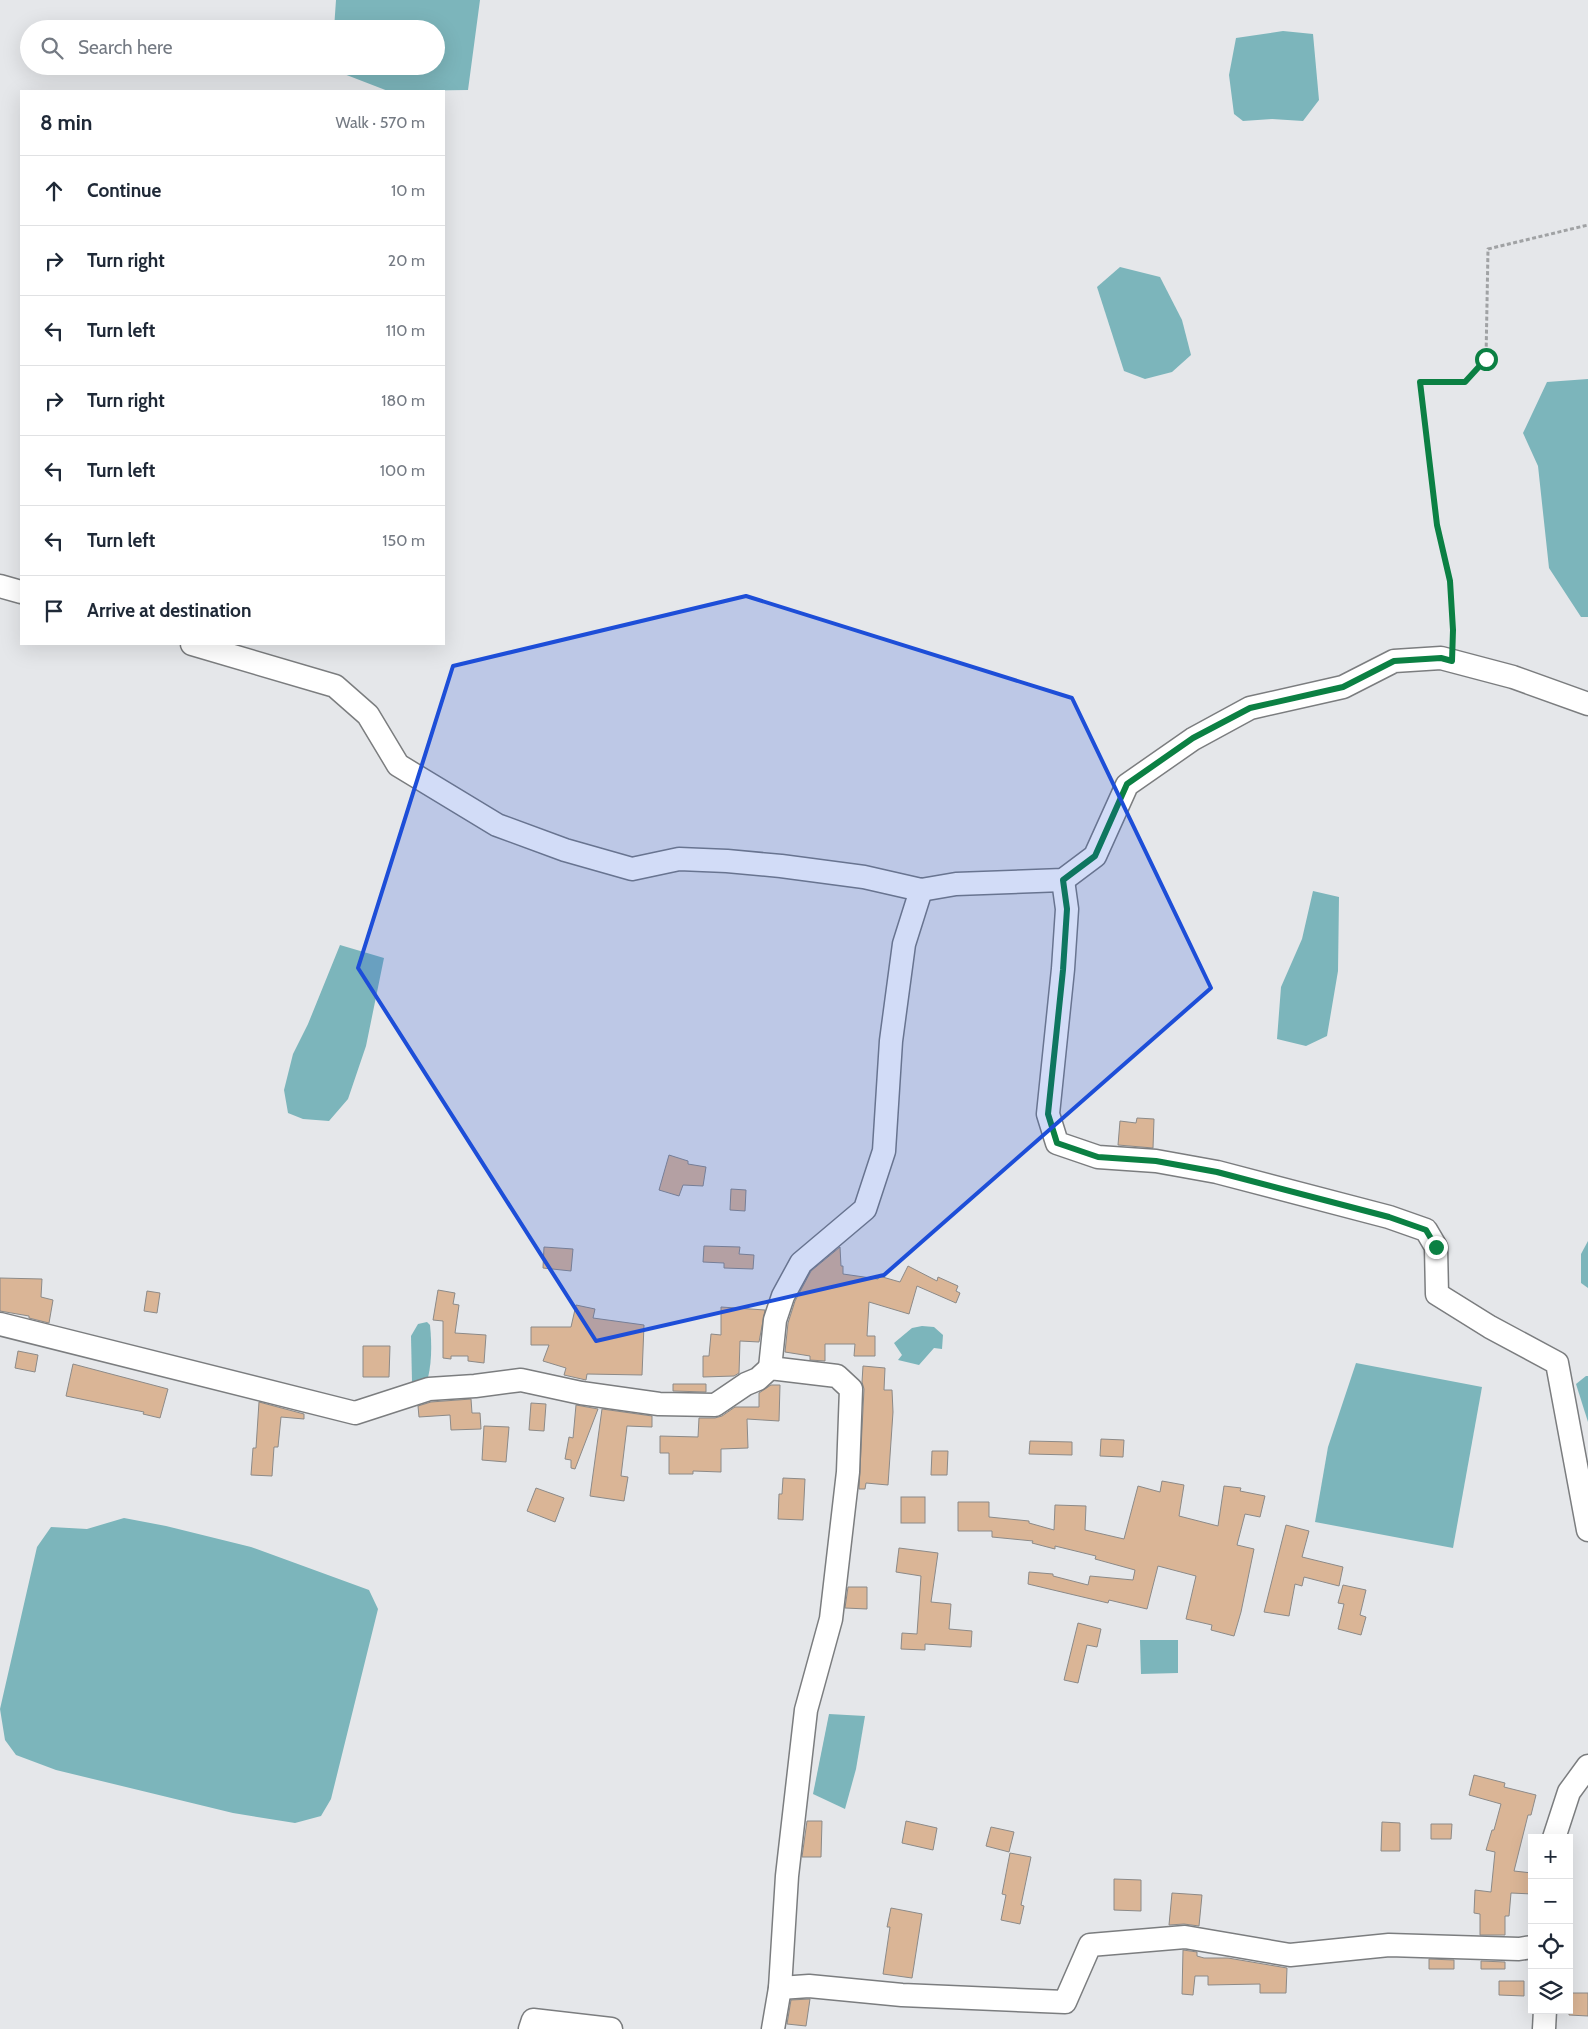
<!DOCTYPE html>
<html lang="en">
<head>
<meta charset="utf-8">
<style>
  :root { --surface:#fff; --page:#f2f2f3; --text:#1f2937; --muted:#747a83; --line:#e0e1e3 }
  body { margin:0; font-family:Cabin,sans-serif; background:var(--page); color:var(--text) }
  .controls { position:absolute; right:15px; bottom:15px; display:grid; overflow:hidden; border-radius:0px; box-shadow:0 5px 20px #0002 }
  .controls button { width:45px; height:45px; display:grid; place-items:center; padding:0; border:0; border-bottom:1px solid var(--line); background:var(--surface); color:var(--text); font:25px sans-serif }
  .stop { position:absolute; width:15px; height:15px; margin:-11px; border:4px solid #0b8043; border-radius:50%; background:#fff }
  .stop.end { background:#0b8043; border-color:#fff; box-shadow:0 1px 5px #0008 }
  .list { margin:0; padding:0; list-style:none }
  h2 { display:flex; justify-content:space-between; align-items:center; height:65px; margin:0; padding:0 20px; font-size:21px }
  h2 small { font-size:16px; font-weight:400; color:var(--muted) }
  .list li { display:grid; grid-template-columns:32px 1fr auto; gap:15px; align-items:center; box-sizing:border-box; height:70px; padding:0 20px; border-top:1px solid var(--line) }
  .list b { display:block; font-size:19px; white-space:nowrap }
  .list em { font-size:16px; font-style:normal; color:var(--muted) }
  .icon { flex:none; width:28px; height:28px; fill:none; stroke:currentColor; stroke-width:2; stroke-linecap:round; stroke-linejoin:round }
  .map { position:relative; flex:none; width:1588px; height:2029px; overflow:hidden }
  .search { position:absolute; background:var(--surface); box-shadow:0 5px 20px #0002; left:20px; top:20px; width:425px; height:55px; display:flex; align-items:center; gap:12px; box-sizing:border-box; padding:0 18px; border-radius:28px; color:var(--muted); font-size:19px }
  .panel { position:absolute; background:var(--surface); box-shadow:0 5px 20px #0002; left:20px; top:90px; width:425px; height:555px; border-radius:0px }
  .map>svg:first-child { display:block }
  .water { fill:#7cb5bb }
  .building { fill:#dab596; stroke:#8c8a88 }
  .lines { fill:none; stroke-linecap:round; stroke-linejoin:round }
  .minor-casing { stroke:#7b7d7f; stroke-width:25 }
  .path { stroke:#a0a2a4; stroke-width:3; stroke-dasharray:4 2.5; stroke-linecap:butt }
  .minor { stroke:#fff; stroke-width:22 }
  .route { stroke:#0b8043; stroke-width:6 }
  .marked { fill:#1d4ed8; fill-opacity:0.2; stroke:#1d4ed8; stroke-width:4; stroke-linejoin:round }
</style>
</head>
<body>
<div class="map">
<svg width="1588" height="2029" viewBox="0 0 1588 2029">
  <rect width="100%" height="100%" fill="#e5e7ea"/>
  <!-- water -->
  <g class="water">
    <polygon points="336,0 480,0 468,90 388,91 331,69 332,66 436,66 436,29 334,29"/>
    <polygon points="1283,31 1313,34 1319,100 1303,121 1272,119 1243,121 1234,114 1229,75 1236,38"/>
    <polygon points="1120,267 1160,277 1182,320 1191,355 1172,372 1145,379 1124,371 1097,287"/>
    <polygon points="1588,379 1588,617 1581,617 1549,568 1538,466 1523,433 1547,382"/>
    <polygon points="1313,891 1339,897 1338,971 1327,1036 1306,1046 1277,1039 1281,987 1302,939"/>
    <polygon points="340,945 384,958 366,1046 348,1099 329,1121 303,1119 288,1113 284,1090 293,1054 308,1024"/>
    <polygon points="1588,1241 1588,1288 1581,1283 1581,1254"/>
    <path d="M427 1322 430 1325C432 1345 432 1366 426 1385L412 1382 411 1336 418 1324Z"/>
    <polygon points="922,1326 934,1327 943,1335 942,1349 934,1348 919,1365 898,1360 902,1355 894,1343 912,1328"/>
    <polygon points="1356,1363 1482,1387 1453,1548 1315,1522 1328,1447"/>
    <polygon points="1586,1376 1588,1376 1588,1422 1576,1384"/>
    <polygon points="124,1518 166,1526 251,1547 369,1590 378,1609 331,1799 321,1816 295,1823 233,1813 56,1770 16,1755 5,1740 0,1709 37,1547 51,1527 87,1529"/>
    <polygon points="1140,1640 1178,1640 1178,1673 1141,1674"/>
    <polygon points="829,1714 865,1716 856,1769 845,1809 813,1794"/>
  </g>
  <!-- building -->
  <g class="building">
    <polygon points="1137,1118 1154,1119 1153,1148 1118,1145 1120,1121 1136,1123"/>
    <polygon points="669,1155 688,1161 688,1164 706,1167 703,1186 683,1185 679,1196 659,1190"/>
    <polygon points="731,1189 746,1190 745,1211 730,1210"/>
    <polygon points="704,1246 740,1247 739,1254 754,1255 753,1269 724,1268 724,1263 703,1262"/>
    <polygon points="544,1247 573,1249 571,1271 543,1268"/>
    <polygon points="840,1247 841,1266 843,1266 843,1274 878,1279 879,1276 900,1282 908,1266 937,1281 938,1277 958,1286 956,1291 960,1293 956,1303 917,1286 909,1314 869,1302 867,1336 875,1336 875,1356 854,1356 855,1344 825,1344 825,1361 810,1360 810,1356 785,1352 788,1323 795,1301 811,1271"/>
    <polygon points="0,1278 42,1279 41,1297 53,1300 49,1323 29,1318 29,1316 0,1311"/>
    <polygon points="438,1290 455,1293 453,1304 459,1305 455,1333 486,1335 484,1363 468,1361 468,1356 451,1356 451,1359 443,1358 443,1321 433,1320"/>
    <polygon points="147,1291 160,1293 157,1313 144,1311"/>
    <polygon points="576,1305 595,1309 593,1318 644,1325 642,1375 587,1374 586,1380 564,1375 566,1368 543,1361 549,1345 531,1345 531,1327 571,1327"/>
    <polygon points="721,1307 765,1310 759,1342 740,1341 739,1373 734,1376 703,1377 703,1356 709,1356 711,1334 721,1335"/>
    <polygon points="363,1346 390,1346 389,1377 363,1377"/>
    <polygon points="18,1351 38,1355 35,1372 15,1368"/>
    <polygon points="73,1364 168,1389 160,1418 143,1414 144,1412 66,1396"/>
    <polygon points="863,1366 885,1368 884,1390 892,1390 893,1412 888,1485 866,1483 865,1489 859,1489 864,1389 862,1382"/>
    <polygon points="673,1384 706,1384 706,1392 673,1391"/>
    <polygon points="771,1385 780,1385 779,1421 747,1419 748,1448 721,1449 721,1472 693,1471 693,1474 669,1474 669,1453 660,1453 660,1436 698,1437 699,1418 715,1418 722,1416 735,1407 759,1407 759,1393"/>
    <polygon points="471,1399 472,1413 480,1413 481,1429 451,1430 450,1415 419,1417 418,1406 431,1402"/>
    <polygon points="259,1402 304,1414 304,1419 281,1417 278,1447 274,1447 272,1476 251,1475 253,1448 256,1448"/>
    <polygon points="531,1403 546,1404 544,1431 529,1430"/>
    <polygon points="576,1405 598,1409 575,1469 571,1468 571,1460 565,1459 569,1437 573,1438"/>
    <polygon points="602,1409 652,1416 652,1427 627,1426 621,1476 628,1477 624,1501 590,1496"/>
    <polygon points="484,1426 509,1427 506,1462 482,1460"/>
    <polygon points="1101,1439 1124,1440 1123,1457 1100,1456"/>
    <polygon points="1030,1441 1072,1442 1072,1455 1029,1454"/>
    <polygon points="932,1451 948,1451 947,1475 931,1475"/>
    <polygon points="783,1478 805,1479 803,1520 778,1519 779,1494 782,1494"/>
    <polygon points="1162,1481 1184,1485 1179,1516 1218,1526 1224,1486 1241,1488 1240,1491 1265,1496 1260,1517 1245,1514 1237,1545 1254,1549 1241,1612 1234,1636 1211,1630 1212,1625 1186,1619 1196,1576 1158,1566 1147,1609 1109,1600 1108,1603 1028,1584 1029,1572 1053,1574 1053,1576 1088,1585 1090,1576 1133,1580 1135,1570 1095,1559 1096,1556 1055,1546 1055,1549 1032,1543 1033,1541 992,1537 992,1531 958,1531 958,1502 989,1502 989,1517 1029,1521 1029,1523 1054,1530 1055,1505 1086,1506 1085,1530 1124,1539 1138,1486 1160,1492"/>
    <polygon points="536,1488 564,1498 555,1522 527,1511"/>
    <rect x="901" y="1497" width="24" height="26"/>
    <polygon points="1286,1525 1309,1531 1302,1557 1343,1567 1339,1586 1304,1577 1302,1586 1295,1584 1289,1616 1264,1612"/>
    <polygon points="899,1548 938,1553 931,1602 951,1604 949,1629 972,1631 971,1647 925,1644 925,1650 901,1649 902,1633 917,1634 921,1576 896,1572"/>
    <polygon points="1343,1585 1366,1590 1360,1615 1366,1617 1361,1635 1338,1629 1344,1604 1338,1603"/>
    <polygon points="848,1587 867,1587 867,1609 845,1608"/>
    <polygon points="1078,1623 1101,1629 1097,1647 1087,1645 1078,1683 1064,1680"/>
    <polygon points="1474,1775 1505,1783 1504,1787 1536,1795 1531,1815 1528,1815 1514,1871 1532,1873 1532,1894 1511,1893 1509,1916 1505,1916 1505,1935 1480,1935 1480,1914 1474,1913 1475,1890 1491,1892 1495,1852 1486,1850 1492,1830 1494,1830 1501,1804 1469,1795"/>
    <polygon points="807,1821 822,1821 821,1857 802,1857"/>
    <polygon points="906,1821 937,1828 933,1850 902,1843"/>
    <polygon points="1382,1822 1400,1823 1400,1851 1381,1851"/>
    <polygon points="1431,1824 1452,1824 1451,1839 1431,1839"/>
    <polygon points="991,1827 1014,1832 1009,1852 986,1846"/>
    <polygon points="1010,1853 1031,1857 1021,1905 1024,1906 1020,1924 1001,1920 1006,1895 1002,1894"/>
    <polygon points="1114,1879 1141,1880 1141,1911 1114,1910"/>
    <polygon points="1172,1893 1202,1895 1199,1926 1184,1924 1169,1925"/>
    <polygon points="891,1908 922,1914 912,1978 883,1974 890,1927 887,1927"/>
    <polygon points="1183,1950 1197,1952 1197,1956 1204,1958 1228,1958 1287,1968 1286,1993 1260,1993 1260,1984 1208,1985 1208,1976 1195,1976 1193,1995 1182,1994"/>
    <polygon points="1429,1959 1454,1960 1454,1969 1429,1969"/>
    <polygon points="1481,1961 1505,1962 1505,1969 1481,1969"/>
    <polygon points="1499,1981 1524,1981 1524,1996 1499,1995"/>
    <polygon points="1569,1993 1588,1993 1588,2016 1569,2015"/>
    <polygon points="810,1999 806,2026 787,2024 791,2000"/>
  </g>
  <g class="lines">
    <!-- minor casing -->
    <g class="minor-casing">
      <g id="minor">
        <polyline points="0,586 21,592"/>
        <polyline points="192,644 335,686 368,715 398,765 497,825 565,850 632,869 679,859 727,861 781,866 864,877 921,890 956,884 1063,880 1095,856 1127,785 1193,739 1250,708 1343,687 1394,661 1441,658 1513,677 1588,704"/>
        <polyline points="1063,880 1067,909 1063,969 1048,1114 1057,1143 1098,1157 1156,1161 1217,1172 1389,1217 1426,1230 1436,1247 1437,1294 1490,1327 1557,1363 1588,1530"/>
        <polyline points="0,1324 355,1413 429,1389 475,1386 521,1380 581,1393 659,1404 715,1405 746,1384 758,1379 770,1368 837,1376 851,1389 848,1472 831,1619 806,1710 787,1876 780,1988 773,2029"/>
        <polyline points="770,1368 775,1320 783,1296 801,1263 865,1209 884,1151 891,1041 904,944 921,890"/>
        <polyline points="1554,1838 1569,1792 1588,1766"/>
        <polyline points="780,1988 809,1986 902,1995 1065,2002 1090,1945 1185,1937 1290,1955 1389,1945 1519,1949 1532,1947"/>
        <polyline points="530,2029 533,2020 611,2029"/>
        <polyline points="1544,2029 1545,2010"/>
      </g>
    </g>
    <!-- path -->
    <polyline class="path" points="1453,643 1450,581 1437,525 1421,382 1465,382 1486,359 1488,249 1588,225"/>
    <!-- minor -->
    <use href="#minor" class="minor"/>
  </g>
  <g class="lines">
    <!-- route -->
    <polyline class="route" points="1436,1247 1426,1230 1389,1217 1217,1172 1156,1161 1098,1157 1057,1143 1048,1114 1063,970 1067,909 1063,880 1095,856 1127,784 1193,738 1250,708 1343,687 1394,661 1441,658 1452,661 1453,630 1450,581 1437,525 1420,382 1465,382 1486,359"/>
  </g>
  <!-- marked area -->
  <path class="marked" d="M746 596 1072 698 1211 988 884 1275 596 1341 358 968 453 666Z"/>
</svg>
<div class="controls">
<button>+</button>
<button>−</button>
<button><svg class="icon" aria-label="locate" viewBox="0 0 24 24"><circle cx="12" cy="12" r="6"/><path d="M12 2v4M12 18v4M2 12h4M18 12h4"/></svg></button>
<button><svg class="icon" aria-label="layers" viewBox="0 0 24 24"><path d="M12 4l9 5-9 5-9-5zM3 14l9 5 9-5"/></svg></button>
</div>
<div class="stop" style="left:1486px;top:359px"></div>
<div class="stop end" style="left:1436px;top:1247px"></div>
<div class="search"><svg class="icon" aria-label="search" viewBox="0 0 24 24"><circle cx="10" cy="10" r="6"/><path d="M15 15l6 6"/></svg>Search here</div>
<section class="panel">
<h2>8 min<small>Walk · 570 m</small></h2>
<ul class="list">
<li><svg class="icon" aria-label="ahead" viewBox="0 0 24 24"><path d="M12 20V5M6 11l6-6 6 6"/></svg><div><b>Continue</b></div><em>10 m</em></li>
<li><svg class="icon" aria-label="right" viewBox="0 0 24 24"><path d="M7 20v-9h11M14 6l5 5-5 5"/></svg><div><b>Turn right</b></div><em>20 m</em></li>
<li><svg class="icon" aria-label="left" viewBox="0 0 24 24"><path d="M17 20v-9H6M10 6l-5 5 5 5"/></svg><div><b>Turn left</b></div><em>110 m</em></li>
<li><svg class="icon" aria-label="right" viewBox="0 0 24 24"><path d="M7 20v-9h11M14 6l5 5-5 5"/></svg><div><b>Turn right</b></div><em>180 m</em></li>
<li><svg class="icon" aria-label="left" viewBox="0 0 24 24"><path d="M17 20v-9H6M10 6l-5 5 5 5"/></svg><div><b>Turn left</b></div><em>100 m</em></li>
<li><svg class="icon" aria-label="left" viewBox="0 0 24 24"><path d="M17 20v-9H6M10 6l-5 5 5 5"/></svg><div><b>Turn left</b></div><em>150 m</em></li>
<li><svg class="icon" aria-label="arrive" viewBox="0 0 24 24"><path d="M6 21V4h12l-3 4 3 4H6"/></svg><div><b>Arrive at destination</b></div></li>
</ul>
</section>
</div>
</body>
</html>
